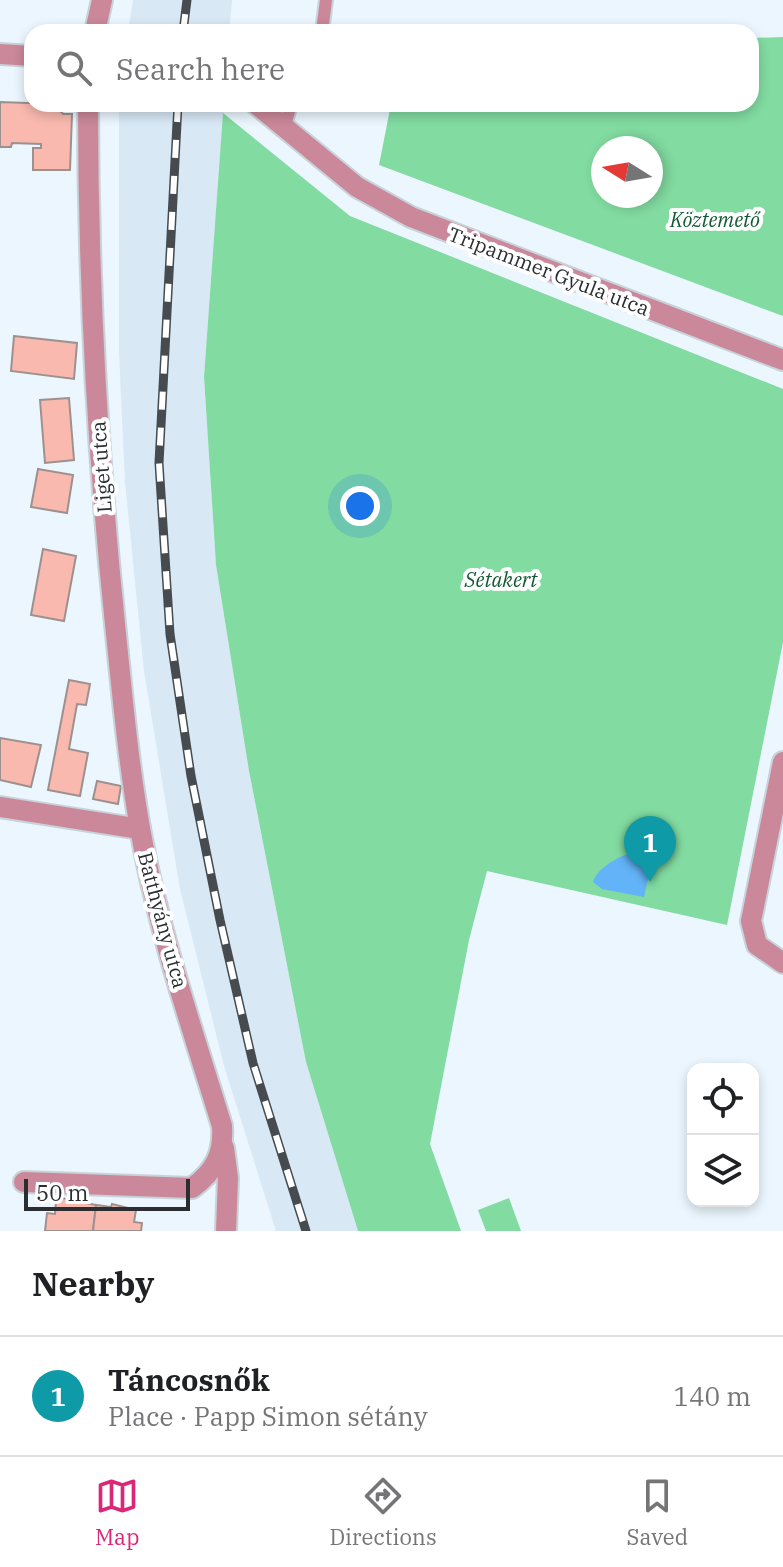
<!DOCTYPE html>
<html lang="en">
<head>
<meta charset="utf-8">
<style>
  :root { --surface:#fff; --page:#f2f2f2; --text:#202124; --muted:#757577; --line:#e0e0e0; --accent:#db2777 }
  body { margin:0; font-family:"IBM Plex Serif",serif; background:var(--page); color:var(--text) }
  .controls { position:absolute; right:24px; bottom:24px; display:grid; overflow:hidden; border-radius:16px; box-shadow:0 4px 12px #0003 }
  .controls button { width:72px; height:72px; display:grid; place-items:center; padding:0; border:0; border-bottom:2px solid var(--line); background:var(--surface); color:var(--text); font:40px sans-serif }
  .compass { position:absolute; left:591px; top:136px; width:72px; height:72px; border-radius:50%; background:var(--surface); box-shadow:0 4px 12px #0003; rotate:281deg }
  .scale { position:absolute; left:24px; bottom:20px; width:166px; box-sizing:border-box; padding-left:8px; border:4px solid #2a2e31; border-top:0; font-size:22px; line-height:28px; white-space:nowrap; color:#2a2e31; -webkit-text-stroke:6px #fff; paint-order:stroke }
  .you { position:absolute; left:360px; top:506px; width:28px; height:28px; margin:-20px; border:6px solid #fff; border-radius:50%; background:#1a73e8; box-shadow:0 0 0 12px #1a73e833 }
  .badge { display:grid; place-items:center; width:52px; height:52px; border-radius:50%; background:var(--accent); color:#fff; font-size:26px; font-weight:700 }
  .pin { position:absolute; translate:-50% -66px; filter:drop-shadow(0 2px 4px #0008) }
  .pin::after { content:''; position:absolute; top:42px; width:28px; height:24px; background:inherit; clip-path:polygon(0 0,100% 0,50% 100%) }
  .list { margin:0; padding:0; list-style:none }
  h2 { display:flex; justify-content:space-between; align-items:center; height:104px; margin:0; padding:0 32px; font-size:34px }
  h2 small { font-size:26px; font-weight:400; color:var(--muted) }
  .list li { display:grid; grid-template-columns:52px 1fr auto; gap:24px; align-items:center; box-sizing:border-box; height:120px; padding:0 32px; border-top:2px solid var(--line) }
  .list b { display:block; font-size:30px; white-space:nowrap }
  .list p { margin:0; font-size:26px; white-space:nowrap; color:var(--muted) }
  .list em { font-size:26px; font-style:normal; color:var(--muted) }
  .icon { flex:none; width:44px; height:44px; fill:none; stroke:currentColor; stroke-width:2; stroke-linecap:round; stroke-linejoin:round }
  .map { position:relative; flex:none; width:783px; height:1231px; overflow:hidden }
  .search { position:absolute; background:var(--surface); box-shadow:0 4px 12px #0003; left:24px; right:24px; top:24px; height:88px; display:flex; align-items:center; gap:20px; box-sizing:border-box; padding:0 28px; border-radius:24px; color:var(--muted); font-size:30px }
  .sheet { height:224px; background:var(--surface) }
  nav { display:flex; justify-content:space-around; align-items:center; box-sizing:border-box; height:112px; border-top:2px solid var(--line); background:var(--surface); font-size:22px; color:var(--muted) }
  nav a { display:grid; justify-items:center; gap:4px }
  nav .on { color:var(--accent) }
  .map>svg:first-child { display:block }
  .built { fill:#d8e8f5 }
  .green { fill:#82dba1; fill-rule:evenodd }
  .water { fill:#62b3f7 }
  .building { fill:#f9b9af; stroke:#9d918f; stroke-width:2 }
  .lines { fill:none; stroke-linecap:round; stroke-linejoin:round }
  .lane-casing { stroke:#c8d2d9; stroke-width:16 }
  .street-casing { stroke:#c8d2d9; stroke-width:24 }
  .lane { stroke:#ca889a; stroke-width:12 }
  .street { stroke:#ca889a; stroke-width:20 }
  .rail-casing { stroke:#464b4f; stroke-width:9 }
  .rail { stroke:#fff; stroke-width:6; stroke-dasharray:18; stroke-linecap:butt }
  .labels { text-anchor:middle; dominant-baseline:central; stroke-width:8; stroke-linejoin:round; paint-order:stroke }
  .park-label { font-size:20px; font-style:italic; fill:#135b34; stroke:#fff }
  .street-label { font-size:20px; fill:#2a2e31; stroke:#fff }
</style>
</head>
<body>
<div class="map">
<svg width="783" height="1231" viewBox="0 0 783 1231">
  <rect width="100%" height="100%" fill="#ebf6fe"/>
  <!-- built -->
  <g class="built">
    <polygon points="133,0 232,0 229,32 128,32"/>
    <polygon points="119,104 224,104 204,377 216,565 249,771 306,1062 358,1231 276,1231 224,1066 180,889 144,671 125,482 119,352"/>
  </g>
  <!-- green -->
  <g class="green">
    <path d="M783 37V316L379 165 391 104H751V38ZM651 148V196H603V148Z"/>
    <polygon points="223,113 350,216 783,389 783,642 727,925 487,871 469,940 430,1144 461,1231 358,1231 306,1062 249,771 216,565 204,377"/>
    <polygon points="509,1198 521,1231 486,1231 478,1210"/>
  </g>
  <!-- water -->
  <path class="water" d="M643 850 649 854 651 866 644 897 602 889 593 882C598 865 627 852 643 850Z"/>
  <!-- building -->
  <g class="building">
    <polygon points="0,102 54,104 63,114 72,114 70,170 33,170 33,148 41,148 41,144 12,143 11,147 0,147"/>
    <polygon points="14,336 77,343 74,379 11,371"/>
    <polygon points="69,398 74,460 45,463 40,400"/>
    <polygon points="38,469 73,475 67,513 31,507"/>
    <polygon points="43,549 76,556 64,621 31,615"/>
    <polygon points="69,680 90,684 86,705 77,704 69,749 88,753 80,796 48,790"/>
    <polygon points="0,738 41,745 31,787 0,780"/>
    <polygon points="97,781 121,786 118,804 93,799"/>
    <polygon points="62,1198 96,1205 93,1231 45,1231 47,1213 55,1214 56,1201"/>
    <polygon points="112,1204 136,1210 134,1222 142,1223 141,1231 93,1231 96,1205 111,1207"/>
  </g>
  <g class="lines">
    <!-- lane casing -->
    <g class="lane-casing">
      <g id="lane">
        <polyline points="322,32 326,0"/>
        <polyline points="285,126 291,104"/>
      </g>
    </g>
    <!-- street casing -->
    <g class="street-casing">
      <g id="street">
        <polyline points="95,32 102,0"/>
        <polyline points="0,54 32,56"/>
        <polyline points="256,104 357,187 411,217 783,360"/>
        <polyline points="783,762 751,921 757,945 783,963"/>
        <polyline points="0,807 140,829"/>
        <polyline points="224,1148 228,1178 226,1231"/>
        <path d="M24 1182 192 1188C215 1171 224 1154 222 1126 192 1028 158 930 140 828 128 761 122 692 115 624 97 451 88 278 88 104"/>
      </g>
    </g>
    <!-- lane -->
    <use href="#lane" class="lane"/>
    <!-- street -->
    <use href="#street" class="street"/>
    <!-- rail casing -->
    <g class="rail-casing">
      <g id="rail">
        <polyline points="183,32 187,0"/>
        <polyline points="178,104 159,463 170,634 191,776 220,920 253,1063 306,1231"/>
      </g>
    </g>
    <!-- rail -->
    <use href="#rail" class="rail"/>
  </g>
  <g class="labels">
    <!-- park labels -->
    <g class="park-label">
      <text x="715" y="219">Köztemető</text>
      <text x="501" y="579">Sétakert</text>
    </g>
    <!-- street labels -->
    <g class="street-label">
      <text transform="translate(549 271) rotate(21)">Tripammer Gyula utca</text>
      <text transform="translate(101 467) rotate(-94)">Liget utca</text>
      <text transform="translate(163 920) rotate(75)">Batthyány utca</text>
    </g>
  </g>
</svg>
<div class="controls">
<button><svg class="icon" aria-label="locate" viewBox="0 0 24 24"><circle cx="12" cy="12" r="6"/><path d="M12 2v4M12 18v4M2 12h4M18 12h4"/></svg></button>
<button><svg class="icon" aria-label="layers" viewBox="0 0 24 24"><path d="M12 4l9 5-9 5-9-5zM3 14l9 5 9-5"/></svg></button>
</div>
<svg class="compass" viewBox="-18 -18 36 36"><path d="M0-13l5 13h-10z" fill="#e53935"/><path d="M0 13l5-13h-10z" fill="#757577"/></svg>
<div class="scale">50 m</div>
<div class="you"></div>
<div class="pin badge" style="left:650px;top:882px;background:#0f9aa8">1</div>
<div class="search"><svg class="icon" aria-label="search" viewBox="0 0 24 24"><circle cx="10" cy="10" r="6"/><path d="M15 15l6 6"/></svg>Search here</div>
</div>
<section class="sheet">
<h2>Nearby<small></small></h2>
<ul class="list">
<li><span class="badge" style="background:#0f9aa8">1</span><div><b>Táncosnők</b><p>Place · Papp Simon sétány</p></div><em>140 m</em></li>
</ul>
</section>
<nav>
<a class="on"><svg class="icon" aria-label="map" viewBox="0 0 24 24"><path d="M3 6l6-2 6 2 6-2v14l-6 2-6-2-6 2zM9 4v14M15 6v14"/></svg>Map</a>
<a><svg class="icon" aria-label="directions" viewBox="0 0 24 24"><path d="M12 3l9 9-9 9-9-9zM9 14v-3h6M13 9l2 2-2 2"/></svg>Directions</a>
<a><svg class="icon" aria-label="saved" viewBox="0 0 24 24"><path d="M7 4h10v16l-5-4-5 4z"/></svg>Saved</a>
</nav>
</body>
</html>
